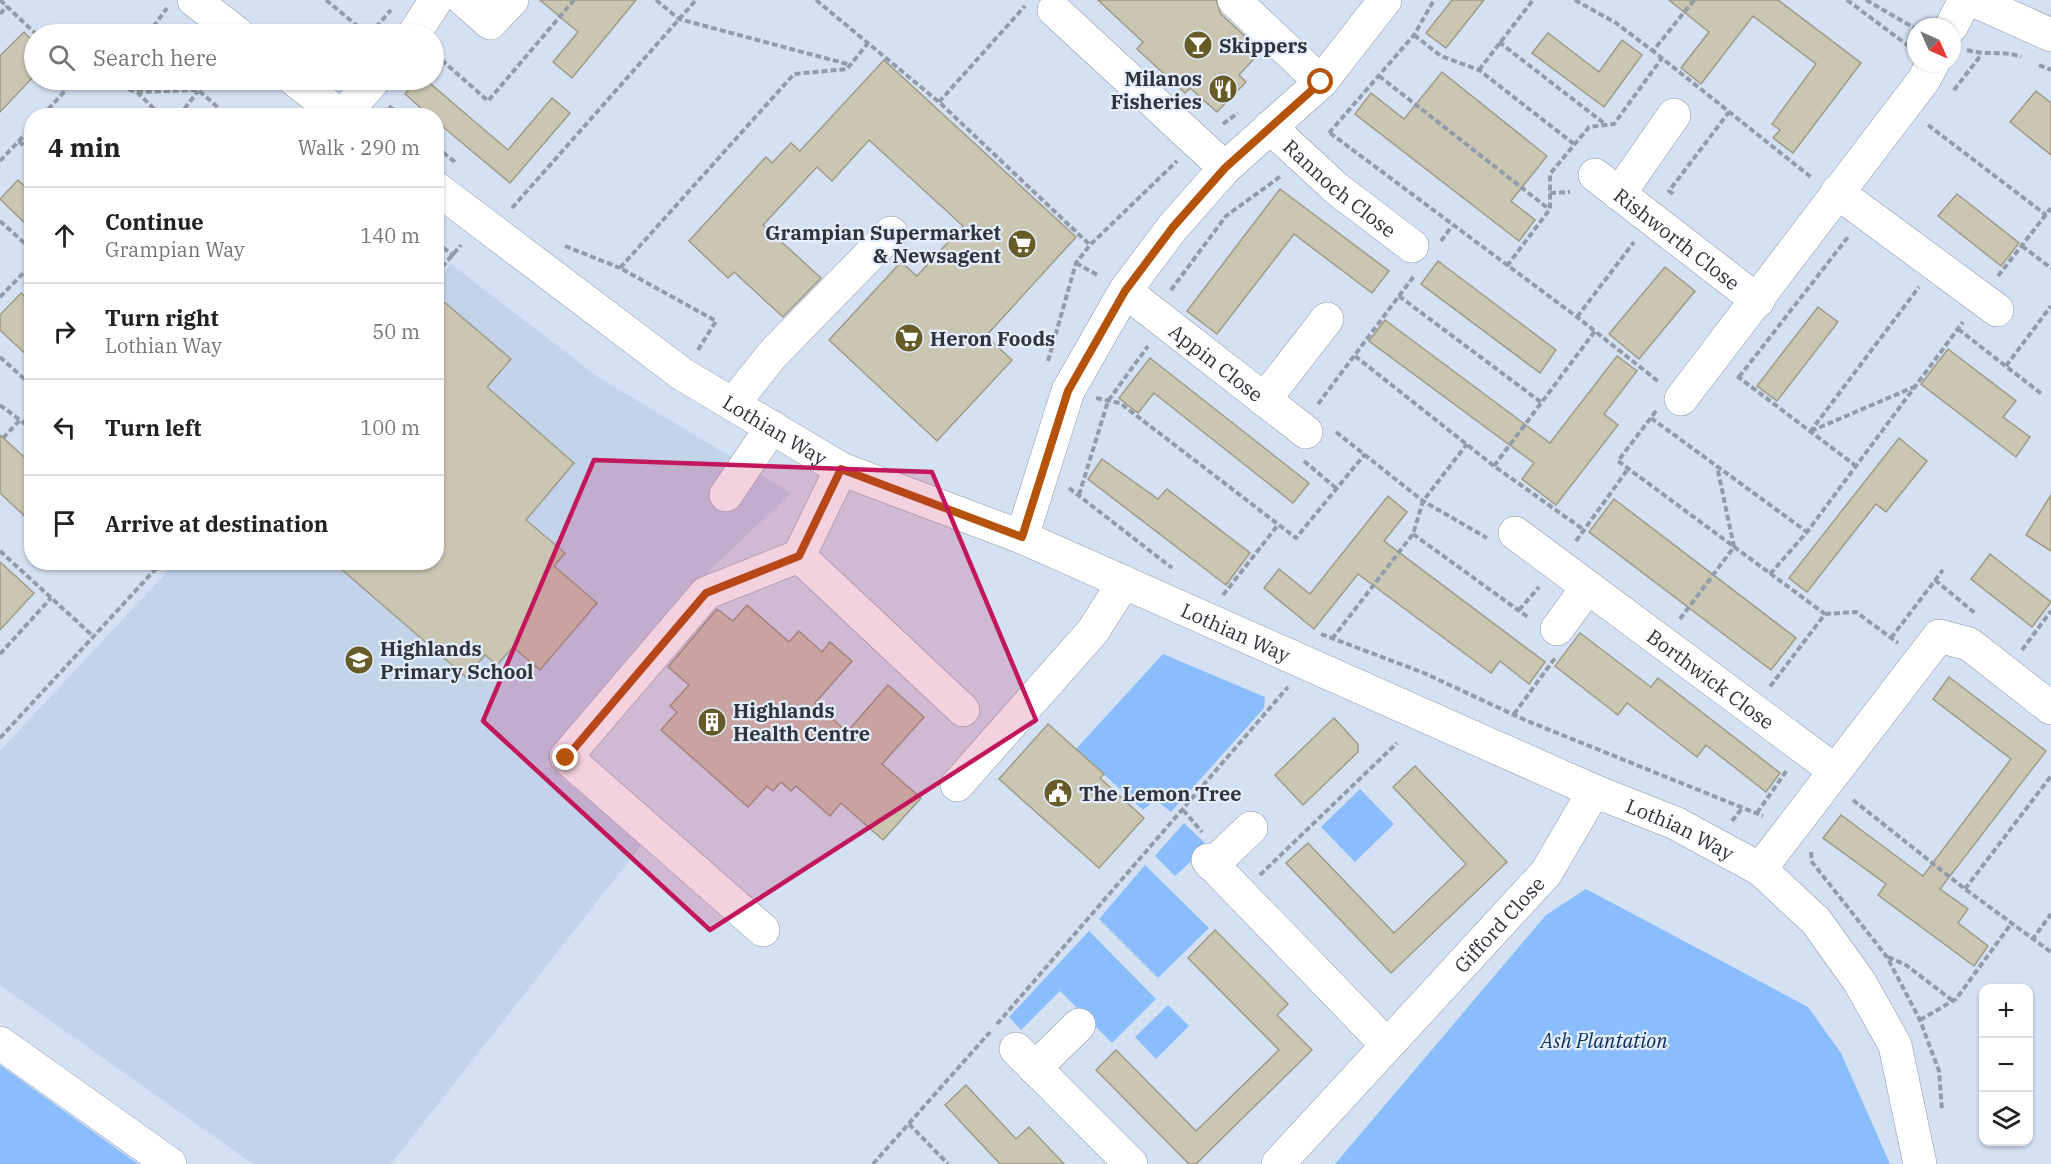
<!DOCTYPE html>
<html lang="en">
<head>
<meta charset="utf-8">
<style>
  :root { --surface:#fff; --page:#f6f6f6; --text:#222; --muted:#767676; --line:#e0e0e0 }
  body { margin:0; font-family:"IBM Plex Serif",serif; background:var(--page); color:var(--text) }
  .controls { position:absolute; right:18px; bottom:18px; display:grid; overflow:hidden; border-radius:12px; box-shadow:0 2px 4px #0004 }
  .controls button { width:54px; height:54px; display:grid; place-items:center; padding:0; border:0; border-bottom:2px solid var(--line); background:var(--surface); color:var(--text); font:30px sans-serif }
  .compass { position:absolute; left:1907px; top:18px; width:54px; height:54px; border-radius:50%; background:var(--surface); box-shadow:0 2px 4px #0004; rotate:135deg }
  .stop { position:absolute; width:18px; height:18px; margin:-14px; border:4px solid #b45309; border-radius:50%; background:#fff }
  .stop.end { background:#b45309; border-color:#fff; box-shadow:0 2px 6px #0008 }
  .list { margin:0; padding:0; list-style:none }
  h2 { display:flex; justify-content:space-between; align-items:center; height:78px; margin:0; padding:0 24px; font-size:26px }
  h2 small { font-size:20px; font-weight:400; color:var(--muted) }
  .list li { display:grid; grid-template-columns:39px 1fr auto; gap:18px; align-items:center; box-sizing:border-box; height:96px; padding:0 24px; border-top:2px solid var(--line) }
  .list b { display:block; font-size:22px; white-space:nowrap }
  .list p { margin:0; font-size:20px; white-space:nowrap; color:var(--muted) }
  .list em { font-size:20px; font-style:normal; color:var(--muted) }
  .icon { flex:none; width:33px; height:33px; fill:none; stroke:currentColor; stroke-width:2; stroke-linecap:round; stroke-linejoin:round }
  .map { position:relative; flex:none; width:2051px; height:1164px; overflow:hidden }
  .search { position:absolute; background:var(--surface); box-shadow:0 2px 4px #0004; left:24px; top:24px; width:420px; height:66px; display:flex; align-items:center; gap:15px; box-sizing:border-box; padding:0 21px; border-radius:33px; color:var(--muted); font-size:22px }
  .panel { position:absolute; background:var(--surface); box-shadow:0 2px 4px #0004; left:24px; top:108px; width:420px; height:462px; border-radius:24px }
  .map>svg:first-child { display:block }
  .built { fill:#c2d3ea }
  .green { fill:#8abdfd }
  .building { fill:#cac6b2; stroke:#9e9a87; stroke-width:1.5 }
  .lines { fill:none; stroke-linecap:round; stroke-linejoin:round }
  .minor-casing { stroke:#8c99a8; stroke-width:34 }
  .path { stroke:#929ca9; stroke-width:4; stroke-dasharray:6 3; stroke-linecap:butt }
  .minor { stroke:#fff; stroke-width:33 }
  .route { stroke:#b45309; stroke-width:8 }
  .marked { fill:#c2185b; fill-opacity:0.2; stroke:#c2185b; stroke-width:4.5; stroke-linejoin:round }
  .labels { text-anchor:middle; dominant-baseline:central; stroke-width:4.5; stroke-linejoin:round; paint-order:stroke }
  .poi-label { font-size:20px; font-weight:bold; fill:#2f343a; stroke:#e4eefc; text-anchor:start }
  .street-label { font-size:20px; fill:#2f343a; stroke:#e4eefc }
  .park-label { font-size:20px; font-style:italic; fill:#082e57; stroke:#e4eefc }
</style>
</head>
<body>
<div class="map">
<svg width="2051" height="1164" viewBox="0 0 2051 1164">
  <rect width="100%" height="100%" fill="#d4e1f2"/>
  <!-- built -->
  <polygon class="built" points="451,264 598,377 791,493 711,569 545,764 643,843 391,1164 253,1164 0,985 0,751 175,563 436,562 437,280"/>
  <!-- green -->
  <g class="green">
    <polygon points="1163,654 1265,697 1264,708 1171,812 1155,800 1143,810 1076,749"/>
    <polygon points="1360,789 1394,824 1355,862 1321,827"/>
    <polygon points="1184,823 1208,846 1175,876 1155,856"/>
    <polygon points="1145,865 1209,928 1158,978 1099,919"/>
    <polygon points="1586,889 1808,1007 1841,1053 1890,1164 1335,1164 1546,915"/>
    <polygon points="1089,931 1156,999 1112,1043 1060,991 1021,1030 1009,1017"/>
    <polygon points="1168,1005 1189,1026 1156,1059 1135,1037"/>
    <polygon points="0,1065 138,1164 0,1164"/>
  </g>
  <!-- building -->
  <g class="building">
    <polygon points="540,0 636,0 572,78 553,62 578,32"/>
    <polygon points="1098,0 1216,0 1221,14 1261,51 1239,75 1246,82 1217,112 1190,88 1185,93 1137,49 1143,42"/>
    <polygon points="1452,0 1484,0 1446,48 1426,33"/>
    <polygon points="1669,0 1778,0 1861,63 1793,153 1773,138 1780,130 1772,124 1816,64 1753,16 1701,84 1681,68 1709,32"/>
    <polygon points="24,32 34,43 34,76 0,112 0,56"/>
    <polygon points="1548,33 1599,72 1622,40 1642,55 1604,107 1532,53"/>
    <polygon points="884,60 1076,237 986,336 1012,360 937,441 829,340 901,262 917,276 963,226 869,140 832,181 817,167 763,225 821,278 783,317 734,272 728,278 689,241 766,157 772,163 791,143 800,151"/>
    <polygon points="1442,72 1547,156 1511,201 1535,220 1519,241 1355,114 1371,93 1404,119"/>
    <polygon points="417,80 426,80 508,150 552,98 570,113 510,183 436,121 436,116 430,116 405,94"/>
    <polygon points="2036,91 2051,103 2051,155 2010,122"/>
    <polygon points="18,180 32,193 32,230 0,199"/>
    <polygon points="1280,189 1389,271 1372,293 1294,234 1217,334 1187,311"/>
    <polygon points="1957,194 2019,243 2001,266 1938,216"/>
    <polygon points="1438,261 1556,350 1540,373 1421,284"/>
    <polygon points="1665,267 1695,291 1639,359 1609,334"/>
    <polygon points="21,293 32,303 32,360 0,330 0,315"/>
    <polygon points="436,295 511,359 487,387 574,463 526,520 565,553 554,566 597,603 540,670 513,647 497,665 485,655 466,677 333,562 436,562"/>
    <polygon points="1818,307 1838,322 1777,401 1757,386"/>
    <polygon points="1385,320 1550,443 1617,356 1637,371 1604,414 1618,425 1556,505 1522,479 1534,463 1369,341"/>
    <polygon points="1948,349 2016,401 2003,417 2030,437 2016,457 1921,384"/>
    <polygon points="1150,358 1309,483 1293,503 1154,393 1138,413 1119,398"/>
    <polygon points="0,435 32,464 32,523 0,493"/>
    <polygon points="1899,438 1927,461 1886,512 1876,504 1807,592 1789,578"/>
    <polygon points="1102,459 1158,499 1167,489 1250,553 1226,585 1088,479"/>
    <polygon points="2051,495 2051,551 2026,535"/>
    <polygon points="1388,496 1407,512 1384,541 1545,662 1529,684 1500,661 1491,673 1358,574 1314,629 1264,588 1279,569 1310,594"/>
    <polygon points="1614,499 1796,638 1771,670 1589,532"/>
    <polygon points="1990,554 2051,602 2032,627 1971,579"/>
    <polygon points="0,562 34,593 0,630"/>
    <polygon points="747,605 789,642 799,631 822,652 830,642 852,661 815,703 847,732 888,685 924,717 882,764 921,798 883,840 841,803 830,816 796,786 791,791 781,782 773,791 767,786 748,807 661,730 677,712 670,706 689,685 668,667 717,609 733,621"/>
    <polygon points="1580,633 1651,687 1658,678 1780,773 1766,792 1706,745 1697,757 1627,703 1618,715 1555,666"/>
    <polygon points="1949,677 2046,751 1940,889 1968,909 1958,923 1988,946 1974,966 1878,895 1886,884 1823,838 1841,815 1923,876 2011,759 1933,699"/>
    <polygon points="1334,718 1358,744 1358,752 1303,805 1275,775"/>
    <polygon points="1048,724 1104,774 1100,778 1144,818 1099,868 999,779"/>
    <polygon points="1415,766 1507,862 1391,973 1286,863 1308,843 1394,933 1466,864 1393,787"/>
    <polygon points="1215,930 1288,1004 1277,1015 1312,1050 1196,1164 1189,1164 1096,1070 1116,1050 1196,1131 1279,1050 1188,958"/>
    <polygon points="966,1085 1016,1139 1029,1127 1064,1164 1000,1164 945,1105"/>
  </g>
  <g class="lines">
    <!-- minor casing -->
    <g class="minor-casing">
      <g id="minor">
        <polyline points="194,0 238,34"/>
        <polyline points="464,0 490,23 512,0"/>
        <polyline points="1234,0 1321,82"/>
        <polyline points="1973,0 2051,35"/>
        <polyline points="1054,10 1225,168"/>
        <polyline points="1951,27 1965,0"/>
        <polyline points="414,34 436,0"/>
        <polyline points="295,80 341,116"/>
        <polyline points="342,116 374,80"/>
        <path id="s1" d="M1270 127 1337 189 1412 246"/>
        <path id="s2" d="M1595 175 1758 301"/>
        <path id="s3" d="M436 188 682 374 841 469 1022 537 1594 791 1675 823 1760 869 1816 921 1859 981 1895 1045 1920 1164"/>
        <polyline points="1837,192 1997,310"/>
        <polyline points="1619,194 1674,115"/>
        <path id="s4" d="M1125 291 1306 432"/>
        <polyline points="1681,399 1923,81 1933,63"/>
        <polyline points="1264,400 1327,319"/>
        <polyline points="733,404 772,355 891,233"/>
        <polyline points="726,495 772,427"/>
        <path id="s5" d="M1515 533 1834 770"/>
        <polyline points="1022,537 1068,391 1125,291 1173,227 1225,168 1321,82 1385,0"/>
        <polyline points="799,556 841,469"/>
        <polyline points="1557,629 1587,588"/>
        <polyline points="957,785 1093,631 1124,582"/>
        <polyline points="1208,860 1387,1045"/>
        <polyline points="1212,865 1251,828"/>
        <polyline points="1760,869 1939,636 1969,644 2051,708"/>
        <polyline points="763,930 566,757 706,593 799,556 963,710"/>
        <polyline points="0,1043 170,1164"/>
        <polyline points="1016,1049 1131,1164"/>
        <polyline points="1035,1068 1079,1025"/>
        <path id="s6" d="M1278 1164 1546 873 1594 791"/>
      </g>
    </g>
    <!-- path -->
    <g class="path">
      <polyline points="0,0 36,34"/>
      <polyline points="326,0 367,34"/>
      <polyline points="656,0 679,19 851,65"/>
      <polyline points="816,0 939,102 1090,245 1177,161"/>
      <polyline points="1575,0 1616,23 1653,51"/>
      <polyline points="1694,0 1653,51 1812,178"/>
      <polyline points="1847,0 1910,47"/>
      <polyline points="1866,0 1916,29"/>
      <polyline points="0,14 7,6"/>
      <polyline points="148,34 167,8"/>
      <polyline points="370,34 391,10"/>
      <polyline points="1414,35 1441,56 1479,70 1574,144"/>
      <polyline points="1499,42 1605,124"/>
      <path d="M1967 50C1985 56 2004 50 2021 57"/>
      <polyline points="435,54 488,101 574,0"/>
      <polyline points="2039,65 2051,70"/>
      <polyline points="1479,70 1533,0"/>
      <polyline points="1379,76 1549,209"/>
      <polyline points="103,80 136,92 198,90 228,116"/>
      <polyline points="1954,90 1981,55"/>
      <polyline points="137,92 161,116"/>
      <polyline points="939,102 1025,6"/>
      <polyline points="389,106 400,116"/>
      <polyline points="42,116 75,80"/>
      <polyline points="179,116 198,91"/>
      <polyline points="1223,124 1238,113"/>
      <polyline points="1928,125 2046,215"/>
      <polyline points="1329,133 1414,35 1434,0"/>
      <polyline points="1330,133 1577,317 1659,382"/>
      <polyline points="19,141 32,154"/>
      <polyline points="436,147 455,162"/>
      <polyline points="0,161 32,127"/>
      <polyline points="1550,193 1570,192"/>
      <polyline points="1673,194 1669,191 1729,112"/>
      <polyline points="512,208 696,0"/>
      <polyline points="0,221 32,250"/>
      <polyline points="1441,241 1452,226"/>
      <polyline points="436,242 454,256"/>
      <polyline points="565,246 620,268"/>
      <polyline points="2022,246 2051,268"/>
      <polyline points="1076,263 1099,276"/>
      <polyline points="1507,266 1550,209 1550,174 1589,127 1614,124 1662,58"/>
      <polyline points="436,274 461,245"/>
      <polyline points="1998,276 2051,208"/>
      <polyline points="1171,290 1226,216 1281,176"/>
      <polyline points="1399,296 1542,403"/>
      <polyline points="0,297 32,264"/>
      <polyline points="1577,317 1634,242"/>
      <polyline points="1958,329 2043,395"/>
      <polyline points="698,350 716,321 620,268 794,74 847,69 868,43"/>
      <polyline points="1355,356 1494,466 1584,530"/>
      <polyline points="0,357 32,386"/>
      <polyline points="1048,361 1076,263 1090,245"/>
      <polyline points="2006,366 2051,306"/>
      <polyline points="1737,376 1856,466"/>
      <polyline points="1739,377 1848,237"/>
      <polyline points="1096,398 1120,403 1296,538 1365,454"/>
      <polyline points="1318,404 1414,276"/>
      <polyline points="0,405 32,429"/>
      <polyline points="1656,411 1618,461 1825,614 1769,688"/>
      <polyline points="1651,418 1807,532"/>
      <polyline points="1811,431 1914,387"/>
      <polyline points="1336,432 1423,501 1487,538"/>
      <polyline points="1810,432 1919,287"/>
      <polyline points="3,438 21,419"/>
      <polyline points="1304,461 1337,489"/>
      <polyline points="1494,466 1595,331"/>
      <polyline points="1069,488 1172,568"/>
      <polyline points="1079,495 1108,401 1148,346"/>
      <polyline points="1413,534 1529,618"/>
      <polyline points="1576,541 1628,469"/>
      <polyline points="0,551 94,637"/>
      <polyline points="1770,574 1807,532 1963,322"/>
      <polyline points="1935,580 1976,614"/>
      <polyline points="1223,595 1278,525"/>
      <polyline points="1519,610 1539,587"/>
      <polyline points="1825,614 1856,612 1898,643"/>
      <polyline points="1680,619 1734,547 1717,466"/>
      <polyline points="1321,634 1424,673 1525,720 1763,816"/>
      <polyline points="1891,638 1943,570"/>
      <polyline points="1332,639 1413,534 1423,501 1467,444"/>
      <polyline points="2022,650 2051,611"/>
      <polyline points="0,654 51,598"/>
      <polyline points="1514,714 1555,658"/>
      <polyline points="0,738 162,562"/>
      <polyline points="1853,800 1965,889 2051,952"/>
      <polyline points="1183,810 1202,832"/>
      <polyline points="1757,813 1787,770"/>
      <polyline points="1732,821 1743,807"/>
      <polyline points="1811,852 1812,862 1887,957 1920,1020 1939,1071 1942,1110"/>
      <polyline points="1260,875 1397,743"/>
      <polyline points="1965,889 2051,776"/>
      <polyline points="2032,940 2051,914"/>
      <polyline points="1888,957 1906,965 1953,1001"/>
      <polyline points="1920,1020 1956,999 2011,924"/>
      <polyline points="997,1024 1288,687"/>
      <polyline points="909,1124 948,1164"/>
      <polyline points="873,1164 990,1032"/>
    </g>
    <!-- minor -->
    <use href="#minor" class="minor"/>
  </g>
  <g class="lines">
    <!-- route -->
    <polyline class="route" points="566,758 706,593 799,556 841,469 1022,537 1068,391 1125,291 1173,227 1225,168 1321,82"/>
  </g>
  <!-- marked area -->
  <path class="marked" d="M594 460 932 472 1036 720 710 930 483 721Z"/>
  <!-- icons -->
  <defs>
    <g id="bar-disc" transform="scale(1.5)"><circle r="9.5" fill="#675b28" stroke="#e4eefc"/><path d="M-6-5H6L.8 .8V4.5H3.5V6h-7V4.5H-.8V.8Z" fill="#fff"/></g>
    <g id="restaurant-disc" transform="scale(1.5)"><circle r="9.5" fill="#675b28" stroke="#e4eefc"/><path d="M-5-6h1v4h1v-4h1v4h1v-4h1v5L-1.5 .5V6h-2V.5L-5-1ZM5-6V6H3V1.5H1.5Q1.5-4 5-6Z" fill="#fff"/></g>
    <g id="supermarket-disc" transform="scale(1.5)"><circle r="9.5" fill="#675b28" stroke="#e4eefc"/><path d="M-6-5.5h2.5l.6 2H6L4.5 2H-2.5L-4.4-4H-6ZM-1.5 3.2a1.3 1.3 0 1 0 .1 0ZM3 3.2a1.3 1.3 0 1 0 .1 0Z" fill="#fff"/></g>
    <g id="school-disc" transform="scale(1.5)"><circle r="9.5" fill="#675b28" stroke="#e4eefc"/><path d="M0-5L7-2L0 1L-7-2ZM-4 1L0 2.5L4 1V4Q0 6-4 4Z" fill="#fff"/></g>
    <g id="building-disc" transform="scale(1.5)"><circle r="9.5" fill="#675b28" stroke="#e4eefc"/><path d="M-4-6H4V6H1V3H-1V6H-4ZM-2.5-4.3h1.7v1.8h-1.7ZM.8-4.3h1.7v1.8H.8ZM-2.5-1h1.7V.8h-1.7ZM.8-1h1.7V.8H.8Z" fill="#fff"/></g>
    <g id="civic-disc" transform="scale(1.5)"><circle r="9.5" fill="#675b28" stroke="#e4eefc"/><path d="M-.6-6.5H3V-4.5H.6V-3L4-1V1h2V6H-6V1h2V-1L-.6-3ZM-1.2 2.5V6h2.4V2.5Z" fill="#fff"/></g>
  </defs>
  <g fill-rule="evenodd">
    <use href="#bar-disc" x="1198" y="45"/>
    <use href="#restaurant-disc" x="1223" y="89"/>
    <use href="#supermarket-disc" x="1022" y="244"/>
    <use href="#supermarket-disc" x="909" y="338"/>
    <use href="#school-disc" x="359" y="660"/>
    <use href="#building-disc" x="712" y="722"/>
    <use href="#civic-disc" x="1058" y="793"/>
  </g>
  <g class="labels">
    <!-- poi labels -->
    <g class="poi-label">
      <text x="1219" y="45">Skippers</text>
      <text x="1202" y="78" text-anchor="end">Milanos<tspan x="1202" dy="23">Fisheries</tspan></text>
      <text x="1001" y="232" text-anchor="end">Grampian Supermarket<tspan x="1001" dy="23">&amp; Newsagent</tspan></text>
      <text x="930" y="338">Heron Foods</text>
      <text x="380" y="648">Highlands<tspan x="380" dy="23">Primary School</tspan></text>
      <text x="733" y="710">Highlands<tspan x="733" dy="23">Health Centre</tspan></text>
      <text x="1079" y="793">The Lemon Tree</text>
    </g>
    <!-- street labels -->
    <g class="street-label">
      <text stroke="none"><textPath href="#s1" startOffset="93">Rannoch Close</textPath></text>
      <text stroke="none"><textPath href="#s2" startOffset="104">Rishworth Close</textPath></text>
      <text stroke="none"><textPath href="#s4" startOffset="116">Appin Close</textPath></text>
      <text stroke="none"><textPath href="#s3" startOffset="417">Lothian Way</textPath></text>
      <text stroke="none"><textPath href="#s3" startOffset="921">Lothian Way</textPath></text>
      <text stroke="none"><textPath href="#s5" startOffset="244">Borthwick Close</textPath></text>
      <text stroke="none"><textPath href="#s3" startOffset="1407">Lothian Way</textPath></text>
      <text stroke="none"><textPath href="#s6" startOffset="326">Gifford Close</textPath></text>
    </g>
    <!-- park labels -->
    <g class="park-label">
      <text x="1604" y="1040">Ash Plantation</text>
    </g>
  </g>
</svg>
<div class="controls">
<button>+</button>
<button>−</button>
<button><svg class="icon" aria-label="layers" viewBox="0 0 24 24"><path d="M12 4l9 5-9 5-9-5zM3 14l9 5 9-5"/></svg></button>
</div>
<svg class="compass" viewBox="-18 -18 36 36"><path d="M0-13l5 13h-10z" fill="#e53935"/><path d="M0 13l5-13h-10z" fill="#767676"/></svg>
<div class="stop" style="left:1321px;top:82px"></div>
<div class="stop end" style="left:566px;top:758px"></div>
<div class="search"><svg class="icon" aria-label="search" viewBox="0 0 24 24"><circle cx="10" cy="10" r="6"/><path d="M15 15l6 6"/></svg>Search here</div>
<section class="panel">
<h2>4 min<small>Walk · 290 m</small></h2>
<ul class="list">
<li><svg class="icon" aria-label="ahead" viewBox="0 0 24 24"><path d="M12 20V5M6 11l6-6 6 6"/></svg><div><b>Continue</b><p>Grampian Way</p></div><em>140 m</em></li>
<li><svg class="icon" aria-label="right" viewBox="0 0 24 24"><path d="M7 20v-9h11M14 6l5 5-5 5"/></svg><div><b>Turn right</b><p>Lothian Way</p></div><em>50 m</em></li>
<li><svg class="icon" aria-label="left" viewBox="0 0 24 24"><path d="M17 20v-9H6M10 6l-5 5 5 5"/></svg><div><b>Turn left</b></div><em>100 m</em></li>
<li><svg class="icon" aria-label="arrive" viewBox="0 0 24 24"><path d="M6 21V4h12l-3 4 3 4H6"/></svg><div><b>Arrive at destination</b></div></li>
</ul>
</section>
</div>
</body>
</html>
